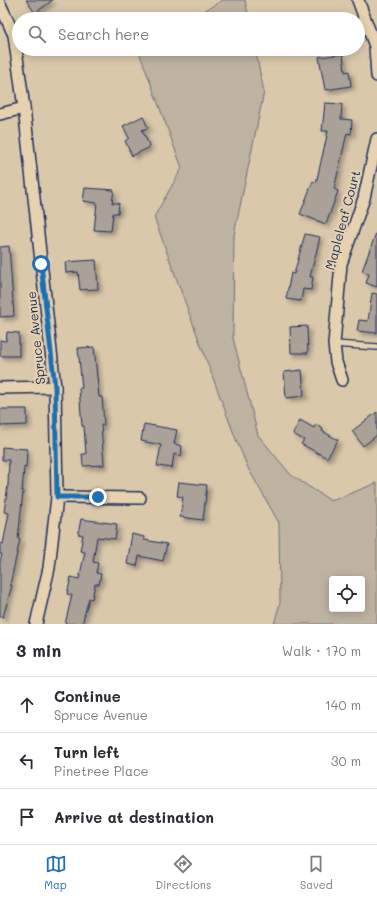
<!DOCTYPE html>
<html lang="en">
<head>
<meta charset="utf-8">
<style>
  :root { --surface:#fff; --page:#f2f2f3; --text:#2b2b33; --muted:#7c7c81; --line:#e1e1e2; --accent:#1f6fb2 }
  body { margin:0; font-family:Mali,sans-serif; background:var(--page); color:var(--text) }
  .controls { position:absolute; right:12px; bottom:12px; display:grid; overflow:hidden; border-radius:4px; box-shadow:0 2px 10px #0003 }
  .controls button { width:36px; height:36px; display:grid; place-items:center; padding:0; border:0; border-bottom:1px solid var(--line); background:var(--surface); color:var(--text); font:20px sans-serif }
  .stop { position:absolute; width:12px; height:12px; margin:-9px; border:3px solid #1f6fb2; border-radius:50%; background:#fff }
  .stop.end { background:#1f6fb2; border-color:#fff; box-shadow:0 1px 4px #0008 }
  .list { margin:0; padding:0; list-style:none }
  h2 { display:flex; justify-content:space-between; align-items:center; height:52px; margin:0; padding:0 16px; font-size:17px }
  h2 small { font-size:13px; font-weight:400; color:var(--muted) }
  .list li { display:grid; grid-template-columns:26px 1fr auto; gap:12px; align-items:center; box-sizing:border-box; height:56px; padding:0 16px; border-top:1px solid var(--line) }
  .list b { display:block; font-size:15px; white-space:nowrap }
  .list p { margin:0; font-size:13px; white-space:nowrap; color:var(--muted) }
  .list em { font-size:13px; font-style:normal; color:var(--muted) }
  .icon { flex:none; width:22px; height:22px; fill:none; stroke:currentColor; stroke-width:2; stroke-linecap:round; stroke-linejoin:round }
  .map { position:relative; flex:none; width:377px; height:624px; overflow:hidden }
  .search { position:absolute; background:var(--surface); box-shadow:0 2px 10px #0003; left:12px; right:12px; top:12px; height:44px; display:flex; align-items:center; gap:10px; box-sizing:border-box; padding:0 14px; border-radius:22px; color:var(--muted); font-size:15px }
  .sheet { height:220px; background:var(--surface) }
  nav { display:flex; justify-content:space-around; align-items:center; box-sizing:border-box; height:56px; border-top:1px solid var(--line); background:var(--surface); font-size:11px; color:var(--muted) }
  nav a { display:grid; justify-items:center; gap:2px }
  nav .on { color:var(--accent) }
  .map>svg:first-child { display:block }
  .green { fill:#beb2a0; stroke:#6c707f; fill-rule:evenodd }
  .building { fill:#aaa298; stroke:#1b2f5e; filter:url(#shadow) }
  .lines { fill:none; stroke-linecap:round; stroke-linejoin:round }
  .lane-casing { stroke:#1b2f5e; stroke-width:8 }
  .street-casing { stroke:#1b2f5e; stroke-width:14 }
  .lane { stroke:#e6d2b0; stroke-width:5.5 }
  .street { stroke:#e6d2b0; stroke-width:11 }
  .route { stroke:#1f6fb2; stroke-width:5 }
  .labels { text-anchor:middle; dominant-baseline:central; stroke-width:4; stroke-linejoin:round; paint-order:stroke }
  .street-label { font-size:13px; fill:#1b2f5e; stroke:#e6d2b0 }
</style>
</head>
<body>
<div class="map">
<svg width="377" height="624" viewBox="0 0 377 624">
  <defs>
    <filter id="shadow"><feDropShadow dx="3.5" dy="3.5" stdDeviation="2" flood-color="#0004"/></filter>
  </defs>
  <rect width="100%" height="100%" fill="#dac8ab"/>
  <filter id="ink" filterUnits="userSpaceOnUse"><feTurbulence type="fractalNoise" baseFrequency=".025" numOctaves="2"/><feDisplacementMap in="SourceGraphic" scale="8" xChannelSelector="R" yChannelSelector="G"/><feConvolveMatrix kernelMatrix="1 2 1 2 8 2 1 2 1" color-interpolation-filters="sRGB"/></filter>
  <g filter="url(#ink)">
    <!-- green -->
    <g class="green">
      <polygon points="223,0 245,0 249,19 190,19"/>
      <path d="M138 49H255L264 92 234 235 233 338 258 435 291 475 331 501 377 483V624H274L280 603 279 523 248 468 235 437 200 343 154 217 182 168ZM332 579H362V609H332Z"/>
    </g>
    <!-- building -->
    <g class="building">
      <polygon points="26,0 53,0 35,13"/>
      <polygon points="343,54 345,72 349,71 351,86 325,90 319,57"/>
      <polygon points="325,103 342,104 341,119 352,120 351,134 347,133 334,189 338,191 326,224 300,214 313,181 316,183 328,131 322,131"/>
      <polygon points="143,116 148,128 142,130 150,147 132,156 125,141 129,138 123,126"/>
      <polygon points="85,188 114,190 112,203 119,203 118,213 113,213 111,231 94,230 97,203 83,201"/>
      <polygon points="376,233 377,233 377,287 366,283 369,274 362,271"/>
      <polygon points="305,234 320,237 310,277 313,277 311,290 303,289 301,301 286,299 291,273 294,274"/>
      <polygon points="9,246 14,316 0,317 0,247"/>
      <polygon points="96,260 98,289 80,290 78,272 66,273 65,262"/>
      <polygon points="372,293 377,294 377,333 357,331 359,320 368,321"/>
      <polygon points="307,326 308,353 291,353 290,327"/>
      <polygon points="7,332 19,333 19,356 0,356 0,340 6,341"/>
      <polygon points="94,347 99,397 102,397 104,425 101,425 104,465 83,466 82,454 86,454 84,426 82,426 79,388 82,388 78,348"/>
      <polygon points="302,370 304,396 286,398 284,372"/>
      <polygon points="0,409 27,409 27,425 0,426"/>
      <polygon points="377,412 377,435 363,446 352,431"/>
      <polygon points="300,420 314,428 316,424 323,429 322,431 338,440 327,458 301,444 304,440 293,434"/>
      <polygon points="144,424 177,430 174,444 182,446 181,456 174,454 172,468 157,466 161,445 141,441"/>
      <polygon points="2,447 27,449 26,468 24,467 22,492 23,492 18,539 20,539 10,585 12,585 3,617 0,617 0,562 2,554 0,554 0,543 3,544 9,513 4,512 8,485 9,460 2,460"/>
      <polygon points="179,482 207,485 203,520 180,517 183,497 177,496"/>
      <polygon points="81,519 117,524 115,539 97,537 93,562 98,563 96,573 101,574 99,584 95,584 92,599 89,598 82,624 65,624 72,595 67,594 71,577 79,579 85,552 80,551 83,535 78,534"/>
      <polygon points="132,534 144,537 144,540 167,544 163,561 139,556 137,566 127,564"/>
    </g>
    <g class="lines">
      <!-- lane casing -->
      <g class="lane-casing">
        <polyline id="lane" points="334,344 377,347"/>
      </g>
      <!-- street casing -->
      <g class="street-casing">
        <g id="street">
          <polyline points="358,0 375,46 377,76"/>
          <polyline points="0,4 14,35 24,108 55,387 57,497 49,568 36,624"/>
          <polyline points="0,114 24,108"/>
          <polyline points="342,380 336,362 334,344 341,264 364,198 377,139"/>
          <polyline points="0,388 55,387"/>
          <polyline points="57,497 140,498"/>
        </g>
      </g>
      <!-- lane -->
      <use href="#lane" class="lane"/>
      <!-- street -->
      <use href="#street" class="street"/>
    </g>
  </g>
  <g class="lines" filter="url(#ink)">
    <!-- route -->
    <polyline class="route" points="41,264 55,387 57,497 98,497"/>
  </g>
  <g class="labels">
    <!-- street labels -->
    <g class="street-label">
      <text transform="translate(342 220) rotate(-75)">Mapleleaf Court</text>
      <text transform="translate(35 338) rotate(-96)">Spruce Avenue</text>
    </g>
  </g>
</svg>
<div class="controls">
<button><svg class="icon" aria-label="locate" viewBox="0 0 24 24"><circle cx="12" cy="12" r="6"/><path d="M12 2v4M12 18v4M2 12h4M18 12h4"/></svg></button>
</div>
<div class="stop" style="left:41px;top:264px"></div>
<div class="stop end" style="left:98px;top:497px"></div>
<div class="search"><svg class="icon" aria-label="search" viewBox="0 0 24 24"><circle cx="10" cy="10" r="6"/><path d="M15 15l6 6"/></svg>Search here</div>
</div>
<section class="sheet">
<h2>3 min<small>Walk · 170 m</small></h2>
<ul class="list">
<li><svg class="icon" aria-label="ahead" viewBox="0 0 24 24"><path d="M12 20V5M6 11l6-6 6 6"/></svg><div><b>Continue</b><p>Spruce Avenue</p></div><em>140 m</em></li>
<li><svg class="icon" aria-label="left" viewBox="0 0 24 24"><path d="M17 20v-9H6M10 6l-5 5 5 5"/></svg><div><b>Turn left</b><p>Pinetree Place</p></div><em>30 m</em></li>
<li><svg class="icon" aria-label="arrive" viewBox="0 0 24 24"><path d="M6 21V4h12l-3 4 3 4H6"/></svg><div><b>Arrive at destination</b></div></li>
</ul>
</section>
<nav>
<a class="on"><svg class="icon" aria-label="map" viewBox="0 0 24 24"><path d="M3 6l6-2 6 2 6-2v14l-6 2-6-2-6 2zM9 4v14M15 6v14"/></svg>Map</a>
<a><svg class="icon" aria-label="directions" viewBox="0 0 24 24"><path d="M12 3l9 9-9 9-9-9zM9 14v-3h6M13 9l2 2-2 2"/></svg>Directions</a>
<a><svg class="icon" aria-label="saved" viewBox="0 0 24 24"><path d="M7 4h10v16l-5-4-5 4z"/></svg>Saved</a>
</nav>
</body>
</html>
